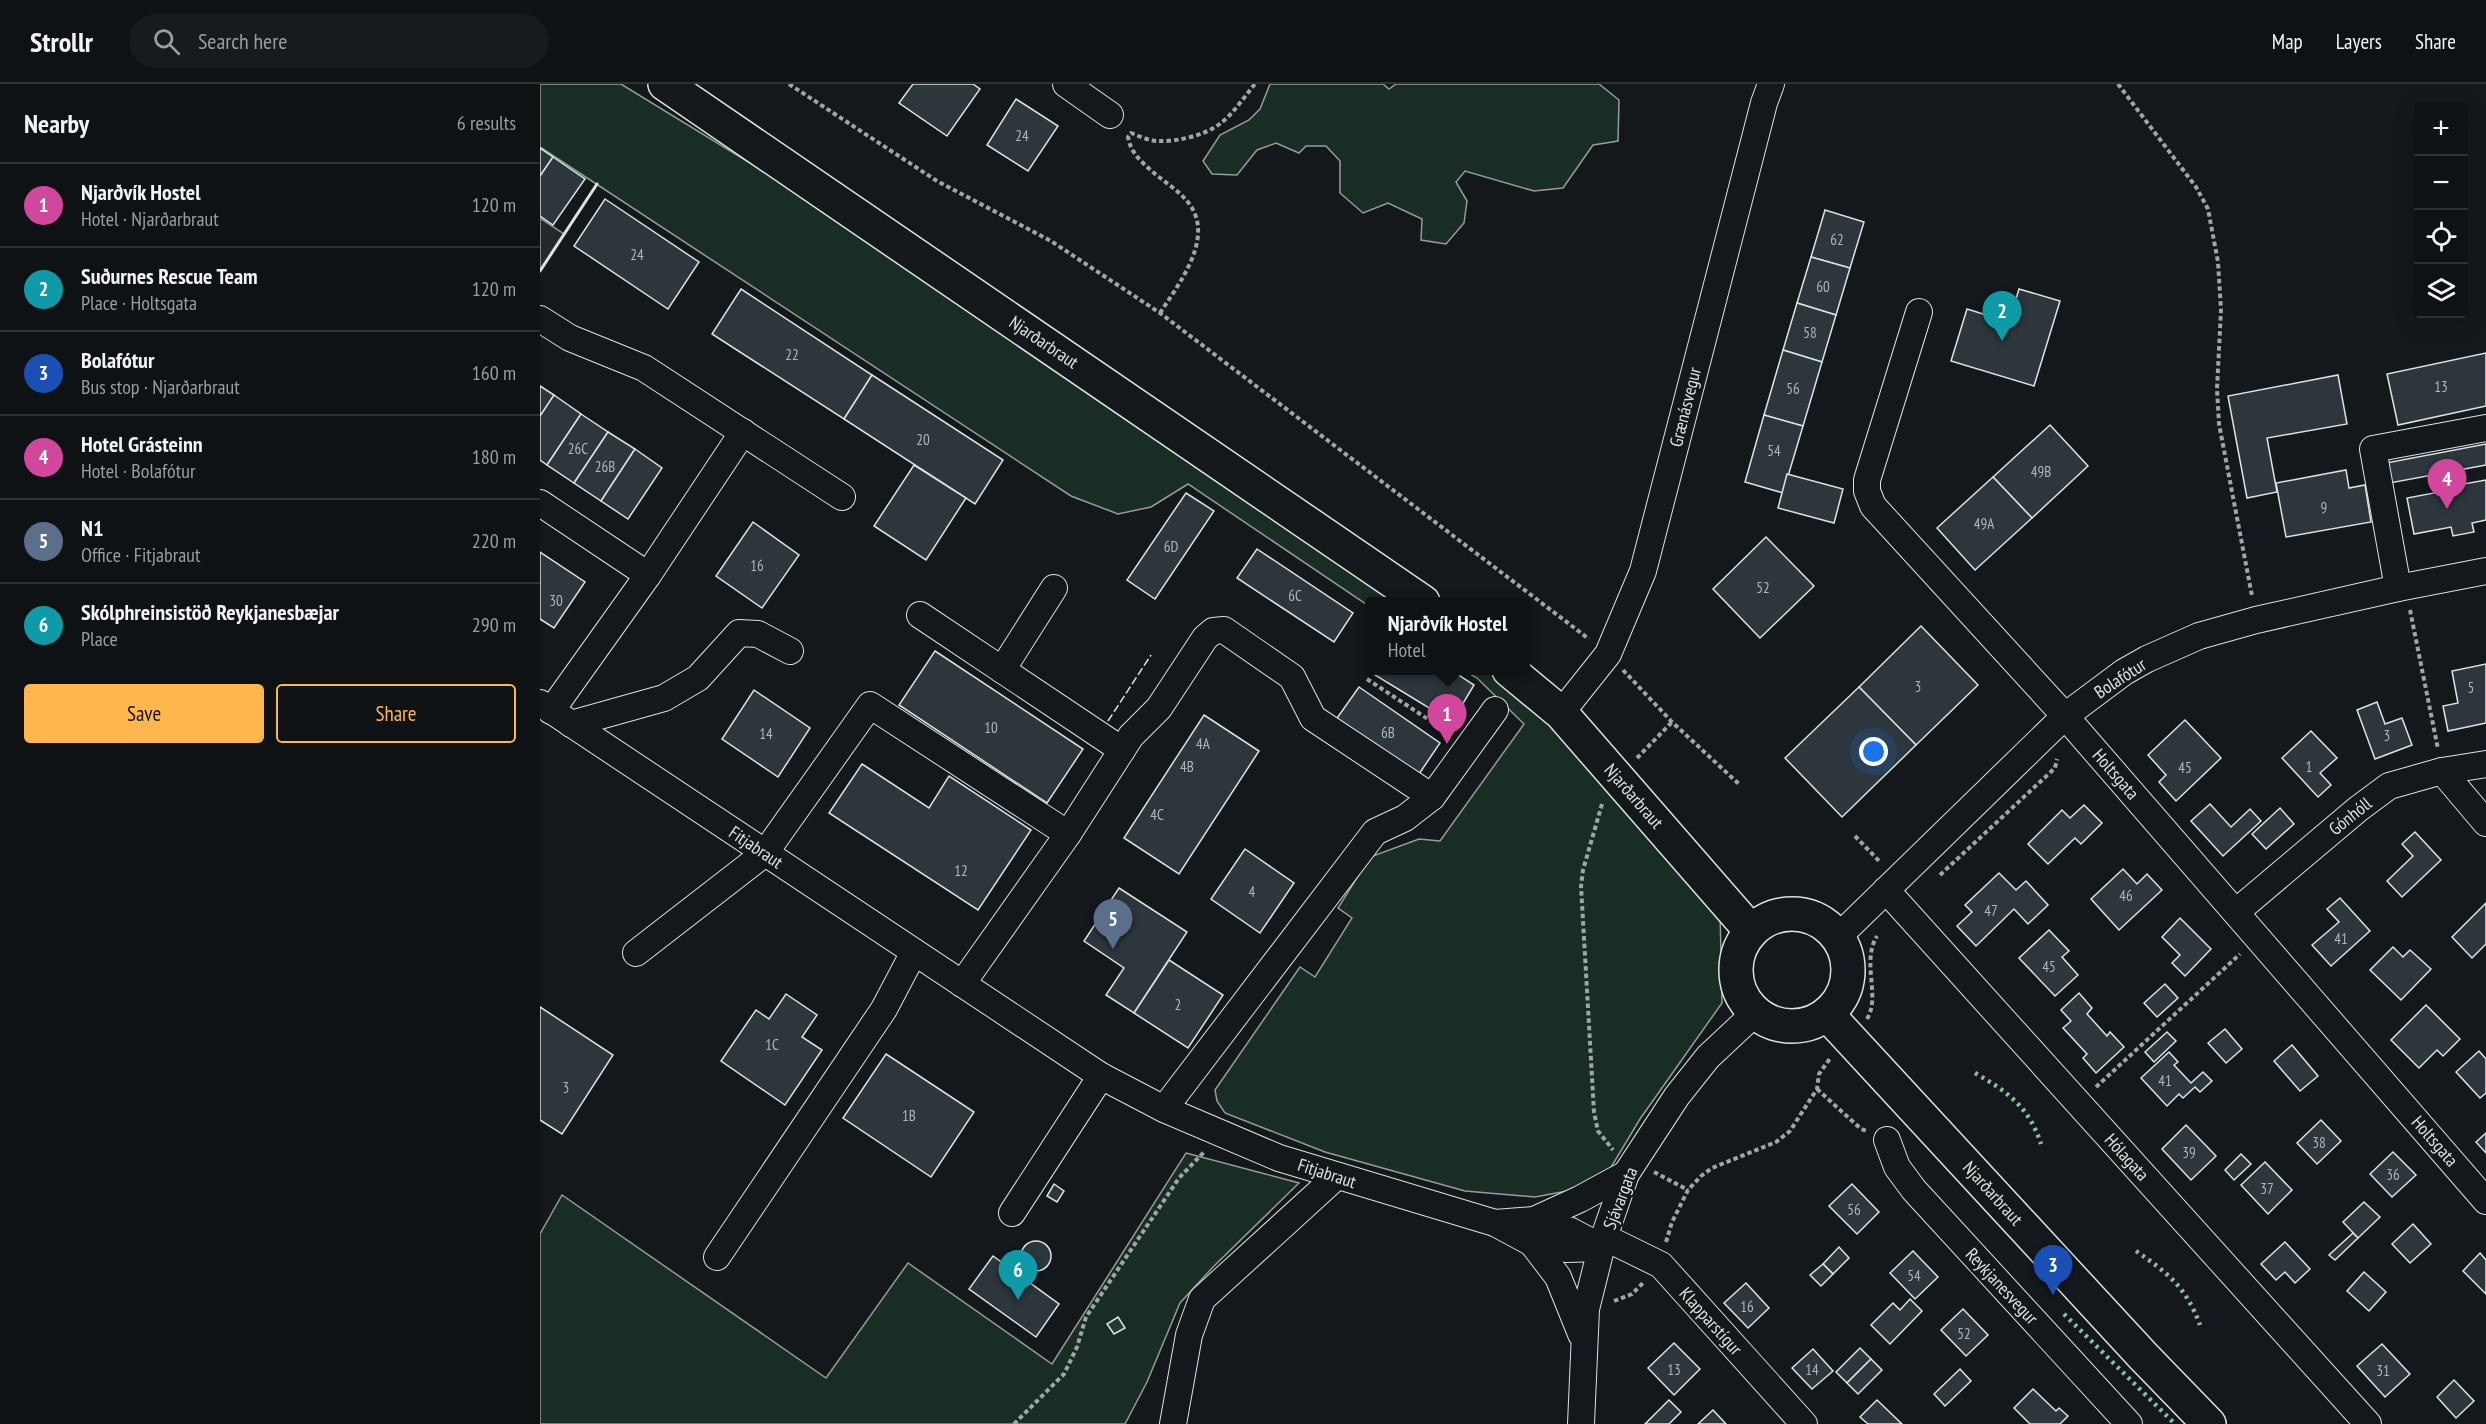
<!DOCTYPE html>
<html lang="en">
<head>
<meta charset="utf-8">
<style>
  :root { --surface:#0f1215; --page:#181b1e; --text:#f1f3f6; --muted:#9b9ea0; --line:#2f3234; --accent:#ffb74d }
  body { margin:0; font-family:"PT Sans Narrow",sans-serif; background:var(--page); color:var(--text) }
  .controls { position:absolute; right:18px; top:18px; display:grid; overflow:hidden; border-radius:6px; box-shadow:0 6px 24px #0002 }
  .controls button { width:54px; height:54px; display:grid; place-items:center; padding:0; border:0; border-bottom:2px solid var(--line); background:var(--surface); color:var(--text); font:30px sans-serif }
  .you { position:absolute; left:1334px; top:668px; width:21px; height:21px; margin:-15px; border:4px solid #fff; border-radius:50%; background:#1a73e8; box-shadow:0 0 0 9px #1a73e833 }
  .badge { display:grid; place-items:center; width:39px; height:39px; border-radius:50%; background:var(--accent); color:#fff; font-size:20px; font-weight:700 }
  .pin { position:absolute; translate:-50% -50px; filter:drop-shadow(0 2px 3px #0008) }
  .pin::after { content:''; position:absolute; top:32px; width:21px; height:18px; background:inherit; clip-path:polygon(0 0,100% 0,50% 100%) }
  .popup { position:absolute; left:825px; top:513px; width:165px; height:78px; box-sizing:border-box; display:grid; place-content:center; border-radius:6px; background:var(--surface); filter:drop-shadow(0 2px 4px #0005); font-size:20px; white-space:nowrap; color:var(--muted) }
  .popup b { font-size:22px; color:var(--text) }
  .popup::after { content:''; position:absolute; left:50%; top:100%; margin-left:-12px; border:12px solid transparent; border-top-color:var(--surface) }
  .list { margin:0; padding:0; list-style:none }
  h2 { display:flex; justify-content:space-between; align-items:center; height:78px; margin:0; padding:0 24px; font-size:26px }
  h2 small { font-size:20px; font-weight:400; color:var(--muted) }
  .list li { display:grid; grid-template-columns:39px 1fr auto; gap:18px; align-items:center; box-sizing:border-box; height:84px; padding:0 24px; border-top:2px solid var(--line) }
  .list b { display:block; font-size:22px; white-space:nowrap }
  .list p { margin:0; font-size:20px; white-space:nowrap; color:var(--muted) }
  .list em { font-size:20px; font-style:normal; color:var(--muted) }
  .actions { display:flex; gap:12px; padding:18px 24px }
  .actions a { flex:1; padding:14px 0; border:2px solid var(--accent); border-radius:6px; text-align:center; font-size:21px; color:var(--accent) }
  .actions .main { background:var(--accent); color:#111 }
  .icon { flex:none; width:33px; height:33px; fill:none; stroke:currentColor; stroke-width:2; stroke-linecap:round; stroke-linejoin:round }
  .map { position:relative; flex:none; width:1946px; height:1340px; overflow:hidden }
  header { display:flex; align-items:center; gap:36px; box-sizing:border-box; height:84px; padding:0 30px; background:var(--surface); border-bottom:2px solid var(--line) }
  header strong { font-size:28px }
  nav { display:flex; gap:33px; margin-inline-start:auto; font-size:21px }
  .search { width:420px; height:54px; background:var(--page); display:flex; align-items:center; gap:15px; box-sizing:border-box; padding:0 21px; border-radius:33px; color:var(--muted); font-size:22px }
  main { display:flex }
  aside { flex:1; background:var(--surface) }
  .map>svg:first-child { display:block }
  .green { fill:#1a2d24; stroke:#939e99; stroke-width:1.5 }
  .parking { fill:#24282b; stroke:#939e99; stroke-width:1.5 }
  .building { fill:#2c363c; stroke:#d8e6dc; stroke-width:1.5 }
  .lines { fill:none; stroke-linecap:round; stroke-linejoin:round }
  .minor-casing { stroke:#d8e6dc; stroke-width:28 }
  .major-casing { stroke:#d8e6dc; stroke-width:36 }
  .path { stroke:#9da8a2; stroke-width:4; stroke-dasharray:4.5 3; stroke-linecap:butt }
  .minor { stroke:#14181c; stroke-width:26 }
  .major { stroke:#14181c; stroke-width:33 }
  .hedge { stroke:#8ac095; stroke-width:4.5; stroke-dasharray:3 4.5; stroke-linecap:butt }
  .fence { stroke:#d8e6dc; stroke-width:1.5; stroke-dasharray:8 3; stroke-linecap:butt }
  .wall { stroke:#d8e6dc; stroke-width:3 }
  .labels { text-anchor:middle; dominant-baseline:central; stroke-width:4.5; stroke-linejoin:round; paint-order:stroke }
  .number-label { font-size:15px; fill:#adbab4 }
  .street-label { font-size:18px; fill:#d8e6dc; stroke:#14181c }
</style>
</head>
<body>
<header>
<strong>Strollr</strong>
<div class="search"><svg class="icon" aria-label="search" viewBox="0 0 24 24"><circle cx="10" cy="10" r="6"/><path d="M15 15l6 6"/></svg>Search here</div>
<nav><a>Map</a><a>Layers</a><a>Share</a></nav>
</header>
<main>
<aside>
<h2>Nearby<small>6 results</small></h2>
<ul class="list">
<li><span class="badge" style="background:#d1479c">1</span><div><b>Njarðvík Hostel</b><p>Hotel · Njarðarbraut</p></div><em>120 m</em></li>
<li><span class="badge" style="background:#0f9aa8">2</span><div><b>Suðurnes Rescue Team</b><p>Place · Holtsgata</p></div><em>120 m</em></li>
<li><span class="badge" style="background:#1a4fb4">3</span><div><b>Bolafótur</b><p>Bus stop · Njarðarbraut</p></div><em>160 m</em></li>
<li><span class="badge" style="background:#d1479c">4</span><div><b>Hotel Grásteinn</b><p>Hotel · Bolafótur</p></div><em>180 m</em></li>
<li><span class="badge" style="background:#5c6f8a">5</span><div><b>N1</b><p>Office · Fitjabraut</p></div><em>220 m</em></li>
<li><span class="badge" style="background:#0f9aa8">6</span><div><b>Skólphreinsistöð Reykjanesbæjar</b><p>Place</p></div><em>290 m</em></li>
</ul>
<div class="actions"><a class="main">Save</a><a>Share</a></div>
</aside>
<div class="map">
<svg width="1946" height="1340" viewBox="0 0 1946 1340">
  <rect width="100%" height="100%" fill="#14181c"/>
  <!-- green -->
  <g class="green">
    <polygon points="0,0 81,0 306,138 865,517 829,518 829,522 648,400 611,423 578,430 531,412 0,63"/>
    <polygon points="730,0 843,0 849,5 856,0 1059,0 1079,16 1078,57 1053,61 1023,104 994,107 925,87 916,98 927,117 924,139 906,160 881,156 882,135 848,119 823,129 800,109 800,77 786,62 766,62 759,69 736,59 717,66 697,91 672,90 663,77 680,51 709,36 720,25"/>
    <polygon points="925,587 952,587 1007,631 1180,826 1182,919 1100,1035 1067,1090 1043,1104 995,1113 925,1107 785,1068 685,1029 677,1017 675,1006 760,883 775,893 812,834 798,824 830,773 879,755 900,757 984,640 937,594"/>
    <polygon points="646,1069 759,1099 674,1182 640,1219 607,1298 585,1340 0,1340 0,1150 22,1111 286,1294 368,1179 512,1280"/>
  </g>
  <!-- parking -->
  <polygon class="parking" points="0,134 24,150 0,187"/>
  <!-- building -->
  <g class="building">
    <polygon points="373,0 433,0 440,5 407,52 359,19"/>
    <polygon points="476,15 518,42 488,87 447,61"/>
    <polygon points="0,64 13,73 0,92"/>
    <polygon points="13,73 45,95 13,141 0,132 0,92"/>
    <polygon points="65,115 159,178 128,225 34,162"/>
    <polygon points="1285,126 1324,138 1310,184 1271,173"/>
    <polygon points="1271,173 1310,184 1296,231 1257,219"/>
    <polygon points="201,205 332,291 304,335 172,250"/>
    <polygon points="1479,205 1520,217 1494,302 1411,277 1427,225 1469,238"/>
    <polygon points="1257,219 1296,231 1282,278 1243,266"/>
    <polygon points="1243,266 1282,278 1263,342 1224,331"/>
    <polygon points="1946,269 1946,322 1858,341 1847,290"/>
    <polygon points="332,291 463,376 435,420 304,335"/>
    <polygon points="1798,291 1807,340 1727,354 1737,408 1707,414 1688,312"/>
    <polygon points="0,302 14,311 0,332"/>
    <polygon points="14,311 41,330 7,381 0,376 0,332"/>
    <polygon points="41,330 68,348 34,399 7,381"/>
    <polygon points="1224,331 1263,342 1243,409 1205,398"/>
    <polygon points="1510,341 1548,382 1492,434 1453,393"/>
    <polygon points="68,348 95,365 61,417 34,399"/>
    <polygon points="1946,360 1946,381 1850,399 1846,379"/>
    <polygon points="95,365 122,384 88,435 61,417"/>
    <polygon points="374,381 426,414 386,476 334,442"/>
    <polygon points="1921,385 1924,400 1946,396 1946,436 1932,439 1934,448 1913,452 1911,443 1874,450 1867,414 1905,407 1901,389"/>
    <polygon points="1806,386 1809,404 1825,401 1831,438 1746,453 1736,399"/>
    <polygon points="1247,390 1303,405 1294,439 1238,424"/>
    <polygon points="1453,393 1492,434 1435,486 1397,444"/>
    <polygon points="646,409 674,427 615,515 587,496"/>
    <polygon points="213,438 259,471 222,524 176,492"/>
    <polygon points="1226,453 1274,502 1220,554 1173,505"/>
    <polygon points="717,465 813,529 794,558 697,494"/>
    <polygon points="0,468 45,498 14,544 0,535"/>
    <polygon points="1381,542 1438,601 1376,661 1319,603"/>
    <polygon points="395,567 543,665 507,719 359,621"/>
    <polygon points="1946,580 1946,639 1908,647 1903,622 1918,619 1912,587"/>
    <polygon points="838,586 911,586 934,601 912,638 835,591"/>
    <polygon points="819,603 900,659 877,693 795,637"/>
    <polygon points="1319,603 1376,661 1302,733 1245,674"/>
    <polygon points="214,606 270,644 238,693 182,655"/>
    <polygon points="1837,618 1845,640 1862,634 1872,661 1835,675 1817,626"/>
    <polygon points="664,631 719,667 639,790 584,754"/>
    <polygon points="1645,636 1681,674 1636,717 1619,698 1626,691 1608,671"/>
    <polygon points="1771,647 1797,674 1780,689 1791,701 1778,713 1742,674"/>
    <polygon points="322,680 389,724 409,692 491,746 438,826 289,729"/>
    <polygon points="1670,720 1691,743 1710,725 1721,737 1683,772 1651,737"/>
    <polygon points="1544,721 1562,739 1541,760 1535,754 1508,780 1488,760 1522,726 1530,734"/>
    <polygon points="1740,724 1754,740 1726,765 1712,750"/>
    <polygon points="1875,748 1901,776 1862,813 1847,797 1873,772 1862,760"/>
    <polygon points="705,765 754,799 720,849 671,815"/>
    <polygon points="1583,785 1597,800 1607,790 1622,806 1579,846 1551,815"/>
    <polygon points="1459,789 1476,806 1486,797 1508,821 1488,840 1474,825 1436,862 1417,842 1432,828 1425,821"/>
    <polygon points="579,804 647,848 594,929 566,911 584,884 544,857"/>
    <polygon points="1800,814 1830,847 1791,882 1772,861 1799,838 1787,825"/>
    <polygon points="1946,819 1946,860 1932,874 1912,853"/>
    <polygon points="1640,834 1671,865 1645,892 1632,879 1640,871 1622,853"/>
    <polygon points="1509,846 1529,867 1522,873 1538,891 1515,912 1479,874"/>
    <polygon points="1853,863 1863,873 1870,866 1891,885 1861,916 1830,886"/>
    <polygon points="629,876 683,911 648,964 594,929"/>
    <polygon points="1625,900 1638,914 1617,933 1604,919"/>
    <polygon points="1539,909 1552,924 1547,930 1567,952 1570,948 1584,963 1556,989 1543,974 1547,970 1523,944 1531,937 1521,926"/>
    <polygon points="246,910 277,931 262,953 282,966 245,1021 181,977 216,926 229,935"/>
    <polygon points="1886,921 1920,955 1903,972 1897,966 1879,984 1851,956"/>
    <polygon points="0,923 73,971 22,1050 0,1036"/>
    <polygon points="1685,945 1702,965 1686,979 1668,959"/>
    <polygon points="1627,948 1636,957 1614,978 1605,968"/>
    <polygon points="1752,961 1778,992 1760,1007 1734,977"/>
    <polygon points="1939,967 1946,975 1946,1009 1940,1014 1916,988"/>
    <polygon points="1629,968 1638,978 1634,981 1651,999 1663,988 1672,997 1660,1008 1655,1003 1643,1014 1639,1010 1627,1022 1601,994"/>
    <polygon points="346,970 434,1028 391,1093 303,1034"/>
    <polygon points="1781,1036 1801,1057 1777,1080 1757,1059"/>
    <polygon points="1646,1041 1676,1072 1651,1096 1622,1065"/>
    <polygon points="1946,1049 1946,1069 1936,1058"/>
    <polygon points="1853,1068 1876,1091 1852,1113 1830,1090"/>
    <polygon points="1701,1070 1711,1080 1694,1096 1685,1086"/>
    <polygon points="1725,1078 1752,1106 1728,1130 1701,1101"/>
    <polygon points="514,1100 524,1107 517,1118 507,1112"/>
    <polygon points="1312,1100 1339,1128 1317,1150 1289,1122"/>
    <polygon points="1824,1118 1840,1133 1818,1154 1803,1138"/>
    <polygon points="1873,1140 1891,1160 1870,1179 1852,1160"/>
    <polygon points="1813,1149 1818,1154 1795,1176 1789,1171"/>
    <circle cx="496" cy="1172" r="15"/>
    <polygon points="1745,1158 1770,1185 1755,1199 1745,1188 1736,1196 1721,1180"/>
    <polygon points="1299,1163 1309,1174 1293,1190 1283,1180"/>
    <polygon points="1373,1167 1398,1193 1375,1215 1350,1189"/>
    <polygon points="1940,1169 1946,1176 1946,1210 1923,1187"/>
    <polygon points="453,1172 519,1220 496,1253 429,1205"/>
    <polygon points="1283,1180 1293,1190 1281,1202 1270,1191"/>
    <polygon points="1824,1188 1846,1208 1829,1227 1807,1207"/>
    <polygon points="1206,1199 1229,1224 1208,1244 1184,1219"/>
    <polygon points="1370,1215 1382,1227 1350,1260 1331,1241 1353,1219 1360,1226"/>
    <polygon points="1423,1225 1448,1251 1426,1272 1401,1246"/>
    <polygon points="578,1233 585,1244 574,1250 567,1240"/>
    <polygon points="1134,1259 1160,1285 1134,1311 1108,1284"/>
    <polygon points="1842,1260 1870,1290 1845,1313 1817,1282"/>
    <polygon points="1320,1264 1331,1275 1307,1299 1296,1288"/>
    <polygon points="1273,1265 1293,1287 1272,1305 1252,1284"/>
    <polygon points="1331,1275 1342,1286 1318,1310 1307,1299"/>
    <polygon points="1420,1285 1431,1297 1405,1322 1394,1310"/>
    <polygon points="1914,1296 1934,1317 1916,1334 1897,1313"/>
    <polygon points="1493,1305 1516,1327 1519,1324 1528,1332 1520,1340 1490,1340 1474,1324"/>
    <polygon points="1129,1316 1141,1328 1129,1340 1105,1340"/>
    <polygon points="1337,1316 1362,1340 1328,1340 1320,1333"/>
    <polygon points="1173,1326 1186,1340 1158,1340"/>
  </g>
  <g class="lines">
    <!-- minor casing -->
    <g class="minor-casing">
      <g id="minor">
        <polyline points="526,0 570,31"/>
        <polyline points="1379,228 1327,396 1327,407 1333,422 1525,632 1946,1117"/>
        <polyline points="0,235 30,254 104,284 302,413"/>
        <polyline points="0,419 108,491"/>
        <polyline points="1858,504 1833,365 1946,344"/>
        <polyline points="380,531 582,666"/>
        <polyline points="462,586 514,504"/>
        <polyline points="0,619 561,992 624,1025 739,1074 955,1139 992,1159 1026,1165 1061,1164"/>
        <polyline points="11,627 108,491 203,348"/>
        <polyline points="1021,629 1068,570 1103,487 1224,19 1231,0"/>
        <polyline points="31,640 124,614 158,594 199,549 218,550 250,567"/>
        <polyline points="1902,687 1946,739"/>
        <polyline points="1346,806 1828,1340"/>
        <polyline points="1696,828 1818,725 1849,702 1902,687 1946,680"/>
        <polyline points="1298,853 1525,632 1584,588 1607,575 1659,552 1716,536 1858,504 1946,487"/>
        <polyline points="96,869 225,769 330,621 528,750"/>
        <polyline points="422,900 528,750 591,652 619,624 665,554 673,547 684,546 752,593 773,634 892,713"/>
        <polyline points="624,1025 835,748 865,734 892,713 955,626"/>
        <polyline points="1347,1056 1357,1083 1374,1106 1589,1340"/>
        <polyline points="472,1129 561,992"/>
        <polyline points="994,1136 1031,1147 1061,1163"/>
        <polyline points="955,1139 994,1136 1040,1115 1086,1090"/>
        <polyline points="1064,1153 1121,1181 1264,1340"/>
        <polyline points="992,1159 1018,1193 1041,1250"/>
        <polyline points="177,1173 344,925 374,868"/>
        <polyline points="633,1340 649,1251 662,1215 797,1092"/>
        <polyline points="1041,1340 1046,1225 1064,1153 1086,1090 1137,1012 1168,973 1215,929"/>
      </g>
    </g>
    <!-- major casing -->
    <g class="major-casing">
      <g id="major">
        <polyline points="125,0 883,518"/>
        <polyline points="969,586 1021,629 1211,847"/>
        <circle cx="1252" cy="886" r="56"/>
        <polyline points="1287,930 1604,1273 1669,1340"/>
      </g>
    </g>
    <!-- path -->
    <g class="path">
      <polyline points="249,0 397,97 511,157 620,229 1049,555"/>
      <polyline points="1578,0 1656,103 1668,125 1678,178 1681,226 1677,305 1679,340 1712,512"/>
      <path d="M620 229C638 201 672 158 652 124 643 109 627 100 614 89 602 78 591 70 588 53L591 49C599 52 609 57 618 57 637 58 666 51 681 39 694 29 704 13 715 0"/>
      <polyline points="1870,526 1898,665"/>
      <polyline points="1083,586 1132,638 1200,701"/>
      <polyline points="827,595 909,649"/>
      <polyline points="1097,674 1132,638"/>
      <polyline points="1062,720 1043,786 1041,802 1054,1028 1058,1047 1073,1066"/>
      <polyline points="1315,752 1339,777 1341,775"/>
      <polyline points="1400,791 1515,684 1517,675"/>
      <path d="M1327 935C1341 912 1321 878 1337 852"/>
      <polyline points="1556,1003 1700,870"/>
      <polyline points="1277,1005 1321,1045 1327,1047"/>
      <polyline points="1114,1088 1148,1106"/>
      <polyline points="1126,1158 1132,1138 1148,1106 1161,1092 1172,1084 1236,1058 1250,1047 1277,1005 1279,990 1291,973"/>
      <polyline points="1074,1217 1092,1210 1103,1199"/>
      <polyline points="474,1340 524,1290 537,1263 546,1233 639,1094 664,1068"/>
    </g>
    <!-- minor -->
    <use href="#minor" class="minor"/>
    <!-- major -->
    <use href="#major" class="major"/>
    <!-- hedge -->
    <g class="hedge">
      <path d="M1435 989C1468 1008 1489 1023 1501 1060"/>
      <path d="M1596 1167C1628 1189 1646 1203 1660 1241"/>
      <polyline points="1524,1230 1635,1340"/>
    </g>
    <!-- fence -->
    <polyline class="fence" points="568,637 611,571"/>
    <!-- wall -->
    <polyline class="wall" points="0,187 57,100"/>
  </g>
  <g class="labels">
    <!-- number labels -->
    <g class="number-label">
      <text x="482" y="51">24</text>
      <text x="1297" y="155">62</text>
      <text x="97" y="170">24</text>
      <text x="1283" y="202">60</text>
      <text x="1270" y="248">58</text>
      <text x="252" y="270">22</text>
      <text x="1901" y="302">13</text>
      <text x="1253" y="304">56</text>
      <text x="383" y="355">20</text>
      <text x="38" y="364">26C</text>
      <text x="1234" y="366">54</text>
      <text x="65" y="382">26B</text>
      <text x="1501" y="387">49B</text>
      <text x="1784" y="423">9</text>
      <text x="1444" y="439">49A</text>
      <text x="631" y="462">6D</text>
      <text x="217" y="481">16</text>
      <text x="1223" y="503">52</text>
      <text x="755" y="511">6C</text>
      <text x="16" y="516">30</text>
      <text x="1378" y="602">3</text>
      <text x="1931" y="603">5</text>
      <text x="451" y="643">10</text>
      <text x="848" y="648">6B</text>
      <text x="226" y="649">14</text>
      <text x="1847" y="651">3</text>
      <text x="663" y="659">4A</text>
      <text x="647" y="682">4B</text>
      <text x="1769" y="682">1</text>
      <text x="1645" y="683">45</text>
      <text x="617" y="730">4C</text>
      <text x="421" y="786">12</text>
      <text x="712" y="807">4</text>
      <text x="1586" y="811">46</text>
      <text x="1451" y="826">47</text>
      <text x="1801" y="854">41</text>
      <text x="1509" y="882">45</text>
      <text x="638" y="920">2</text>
      <text x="232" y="960">1C</text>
      <text x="1625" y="996">41</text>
      <text x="26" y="1003">3</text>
      <text x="369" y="1031">1B</text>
      <text x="1779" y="1058">38</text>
      <text x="1649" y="1068">39</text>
      <text x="1853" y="1090">36</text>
      <text x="1727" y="1104">37</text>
      <text x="1314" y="1125">56</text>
      <text x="1374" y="1191">54</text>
      <text x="1207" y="1222">16</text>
      <text x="1424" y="1249">52</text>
      <text x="1134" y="1285">13</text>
      <text x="1272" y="1285">14</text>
      <text x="1843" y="1286">31</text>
    </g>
    <!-- street labels -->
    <g class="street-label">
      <text transform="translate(504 258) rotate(34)">Njarðarbraut</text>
      <text transform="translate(1145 323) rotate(-76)">Grænásvegur</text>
      <text transform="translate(1580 594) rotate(-33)">Bolafótur</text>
      <text transform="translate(1576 690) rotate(49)">Holtsgata</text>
      <text transform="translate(1094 712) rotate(49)">Njarðarbraut</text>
      <text transform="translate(1810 732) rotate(-39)">Gónhóll</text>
      <text transform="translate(216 763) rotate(34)">Fitjabraut</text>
      <text transform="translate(1895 1057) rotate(49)">Holtsgata</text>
      <text transform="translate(1587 1073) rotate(48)">Hólagata</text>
      <text transform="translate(787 1089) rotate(18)">Fitjabraut</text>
      <text transform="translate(1453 1109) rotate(48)">Njarðarbraut</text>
      <text transform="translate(1080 1114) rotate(-69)">Sjávargata</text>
      <text transform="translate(1462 1202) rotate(47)">Reykjanesvegur</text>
      <text transform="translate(1171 1237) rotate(48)">Klapparstígur</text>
    </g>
  </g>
</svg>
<div class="controls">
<button>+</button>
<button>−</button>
<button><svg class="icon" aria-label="locate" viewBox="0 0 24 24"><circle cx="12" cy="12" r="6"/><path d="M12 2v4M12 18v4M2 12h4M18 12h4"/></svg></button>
<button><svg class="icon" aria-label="layers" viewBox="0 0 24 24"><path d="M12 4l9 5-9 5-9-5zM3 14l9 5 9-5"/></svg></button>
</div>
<div class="you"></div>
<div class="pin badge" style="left:907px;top:660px;background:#d1479c">1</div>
<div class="popup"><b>Njarðvík Hostel</b>Hotel</div>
<div class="pin badge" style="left:1462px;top:257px;background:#0f9aa8">2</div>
<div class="pin badge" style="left:1513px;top:1211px;background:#1a4fb4">3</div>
<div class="pin badge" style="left:1907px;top:425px;background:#d1479c">4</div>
<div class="pin badge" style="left:573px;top:865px;background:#5c6f8a">5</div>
<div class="pin badge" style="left:478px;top:1216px;background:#0f9aa8">6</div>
</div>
</main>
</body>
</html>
